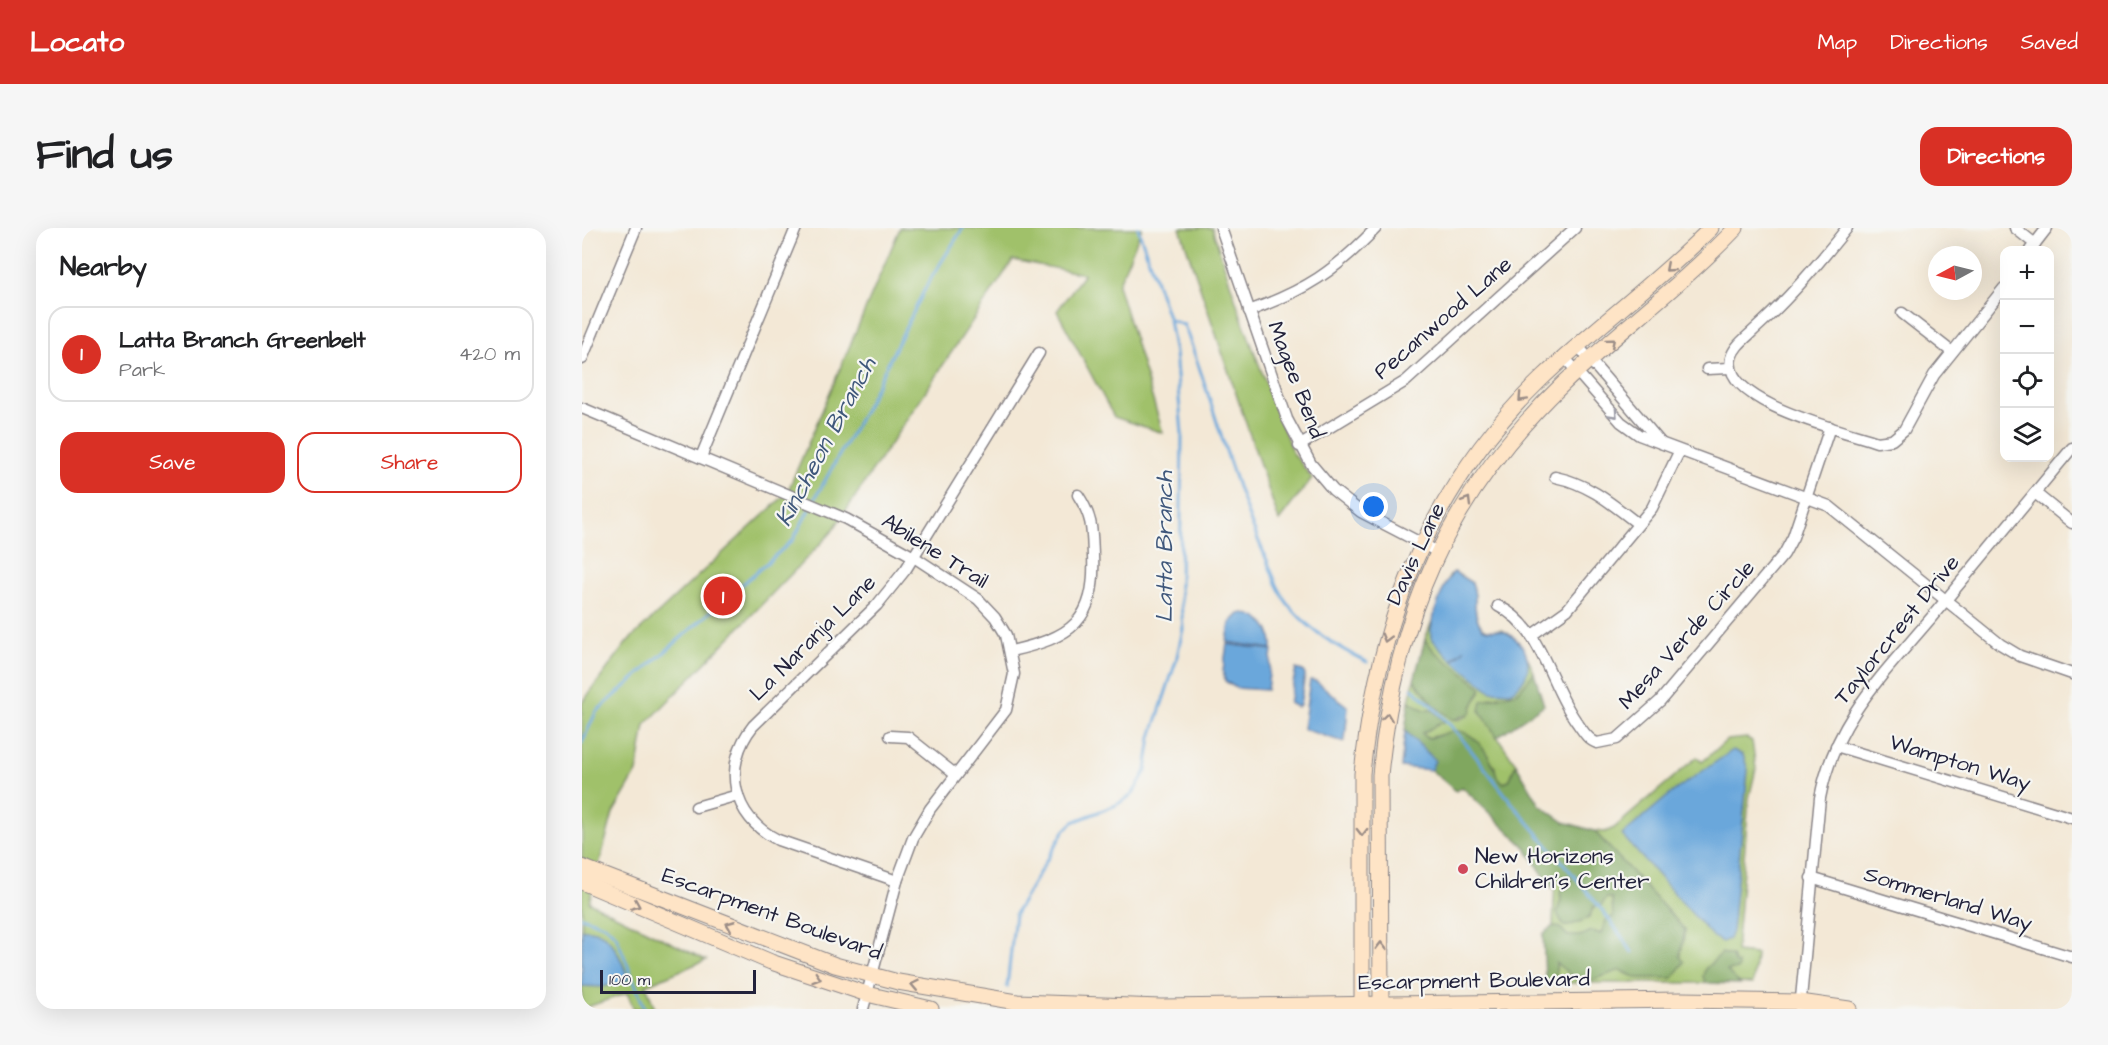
<!DOCTYPE html>
<html lang="en">
<head>
<meta charset="utf-8">
<style>
  :root { --surface:#fff; --page:#f6f6f6; --text:#202124; --muted:#757577; --line:#e0e0e0; --accent:#d93025 }
  body { margin:0; font-family:"Architects Daughter",sans-serif; background:var(--page); color:var(--text) }
  .controls { position:absolute; right:18px; top:18px; display:grid; overflow:hidden; border-radius:12px; box-shadow:0 6px 24px #0002 }
  .controls button { width:54px; height:54px; display:grid; place-items:center; padding:0; border:0; border-bottom:2px solid var(--line); background:var(--surface); color:var(--text); font:30px sans-serif }
  .compass { position:absolute; left:1346px; top:18px; width:54px; height:54px; border-radius:50%; background:var(--surface); box-shadow:0 6px 24px #0002; rotate:263deg }
  .scale { position:absolute; left:18px; bottom:15px; width:156px; box-sizing:border-box; padding-left:6px; border:3px solid #22223b; border-top:0; font-size:16px; line-height:21px; white-space:nowrap; color:#22223b; -webkit-text-stroke:4px #f6f6f2; paint-order:stroke }
  .you { position:absolute; left:792px; top:279px; width:21px; height:21px; margin:-15px; border:4px solid #fff; border-radius:50%; background:#1a73e8; box-shadow:0 0 0 9px #1a73e833 }
  .badge { display:grid; place-items:center; width:39px; height:39px; border-radius:50%; background:var(--accent); color:#fff; font-size:20px; font-weight:700 }
  .pin { position:absolute; translate:-50% -50%; border:3px solid #fff; box-shadow:0 2px 6px #0006 }
  .list { margin:0; padding:0; list-style:none }
  h2 { display:flex; justify-content:space-between; align-items:center; height:78px; margin:0; padding:0 24px; font-size:26px }
  h2 small { font-size:20px; font-weight:400; color:var(--muted) }
  .list li { display:grid; grid-template-columns:39px 1fr auto; gap:18px; align-items:center; box-sizing:border-box; height:96px; margin:0 12px 12px; padding:0 12px; border:2px solid var(--line); border-radius:18px }
  .list b { display:block; font-size:22px; white-space:nowrap }
  .list p { margin:0; font-size:20px; white-space:nowrap; color:var(--muted) }
  .list em { font-size:20px; font-style:normal; color:var(--muted) }
  .actions { display:flex; gap:12px; padding:18px 24px }
  .actions a { flex:1; padding:14px 0; border:2px solid var(--accent); border-radius:18px; text-align:center; font-size:21px; color:var(--accent) }
  .actions .main { background:var(--accent); color:#fff }
  .icon { flex:none; width:33px; height:33px; fill:none; stroke:currentColor; stroke-width:2; stroke-linecap:round; stroke-linejoin:round }
  .map { position:relative; flex:none; width:1490px; height:781px; overflow:hidden; border-radius:18px }
  header { display:flex; align-items:center; gap:36px; box-sizing:border-box; height:84px; padding:0 30px; background:var(--accent); color:#fff }
  header strong { font-size:28px }
  nav { display:flex; gap:33px; margin-inline-start:auto; font-size:21px }
  .intro { display:flex; align-items:center; justify-content:space-between; box-sizing:border-box; height:144px; padding:0 36px }
  h1 { margin:0; font-size:42px }
  .button { padding:15px 27px; border-radius:18px; background:var(--accent); color:#fff; font-size:21px; font-weight:700 }
  main { display:flex; gap:36px; padding:0 36px }
  aside { flex:1; background:var(--surface); border-radius:18px; box-shadow:0 6px 24px #0002 }
  .map>svg:first-child { display:block }
  .green { fill:#a0c16a; stroke:#617252; stroke-width:1.5 }
  .forest { fill:#80a75e; stroke:#51644c; stroke-width:1.5 }
  .water { fill:#6aa7db; stroke:#46648b; stroke-width:1.5 }
  .lines { fill:none; stroke-linecap:round; stroke-linejoin:round }
  .stream { stroke:#6aa7db; stroke-width:3 }
  .street-casing { stroke:#8a8588; stroke-width:13 }
  .secondary-casing { stroke:#8a8588; stroke-width:17 }
  .street { stroke:#fff; stroke-width:10 }
  .secondary { stroke:#fee4c6; stroke-width:15 }
  .oneway { stroke:#9b8d87 }
  .oneway2 { stroke:#9c9ca7 }
  .poi-dot { fill:#d1495b; stroke:#f6f6f2; stroke-width:2 }
  .labels { text-anchor:middle; dominant-baseline:central; stroke-width:4.5; stroke-linejoin:round; paint-order:stroke }
  .street-label { font-size:22px; fill:#22223b; stroke:#f6f6f2 }
  .poi-label { font-size:22px; fill:#22223b; stroke:#f6f6f2; text-anchor:start }
  .water-label { font-size:24px; font-style:italic; fill:#3f577b; stroke:#f6f6f2 }
</style>
</head>
<body>
<header>
<strong>Locato</strong>
<nav><a>Map</a><a>Directions</a><a>Saved</a></nav>
</header>
<div class="intro"><h1>Find us</h1><a class="button">Directions</a></div>
<main>
<aside>
<h2>Nearby<small></small></h2>
<ul class="list">
<li><span class="badge">1</span><div><b>Latta Branch Greenbelt</b><p>Park</p></div><em>420 m</em></li>
</ul>
<div class="actions"><a class="main">Save</a><a>Share</a></div>
</aside>
<div class="map">
<svg width="1490" height="781" viewBox="0 0 1490 781">
  <rect width="100%" height="100%" fill="#f6f6f2"/>
  <filter id="ink" filterUnits="userSpaceOnUse"><feTurbulence type="fractalNoise" baseFrequency=".0167" numOctaves="2"/><feDisplacementMap in="SourceGraphic" scale="12" xChannelSelector="R" yChannelSelector="G"/><feConvolveMatrix kernelMatrix="1 2 1 2 8 2 1 2 1" color-interpolation-filters="sRGB"/></filter>
  <filter id="wash" filterUnits="userSpaceOnUse"><feTurbulence type="fractalNoise" baseFrequency=".008" numOctaves="4" result="noise"/><feDisplacementMap in="SourceGraphic" scale="24" xChannelSelector="R" yChannelSelector="G"/><feGaussianBlur stdDeviation="1.35" result="paint"/><feColorMatrix in="noise" values="0 0 0 0 0 0 0 0 0 0 0 0 0 0 0 0 0 1.4 0 .05"/><feComposite in="paint" operator="in"/></filter>
  <g filter="url(#wash)">
    <rect width="100%" height="100%" fill="#f3e8d6"/>
    <!-- green -->
    <g class="green">
      <polygon points="318,0 560,0 536,57 581,205 532,189 475,83 502,46 431,32 249,305 63,497 55,544 31,585 7,674 124,732 64,757 73,781 52,781 45,765 0,781 0,475 45,414 205,265"/>
      <polygon points="598,0 630,0 660,91 710,224 730,250 697,293"/>
      <path d="M872 344 890 355C897 372 888 382 900 400L908 403 920 402C938 411 945 427 952 445L936 464 908 470 898 483 934 536 928 551 922 555 914 549 913 539 869 504 845 510 840 505 863 493 849 481 842 482 827 473 832 452 854 479 876 492 886 488 900 460 852 423 843 411 867 349Z"/>
      <path d="M1165 510 1170 513 1174 541 1167 570 1154 724 1174 726 1171 756C1161 756 1148 754 1145 743L1152 735 1150 728 1140 725 1123 741 1124 755H969L974 752V735L980 738 1039 742C1056 755 1077 750 1096 743L1103 702 1012 603 1023 604 1032 600 1115 529 1120 534 1145 512Z"/>
      <path d="M973 648 987 649 989 653 987 660 978 667 979 671 975 685 982 698H987L1007 690C1011 679 1017 669 1030 670L1031 689 1021 699 1019 706 1010 703 998 708H986L978 700 971 698Z"/>
    </g>
    <!-- forest -->
    <g class="forest">
      <polygon points="843,411 852,423 900,460 890,479 889,485 871,492 854,479 832,452"/>
      <polygon points="952,445 962,477 915,509 898,483 900,473 936,464"/>
      <path d="M827 473 842 482 849 481 863 493 840 505 845 510C856 511 866 501 877 503 895 505 912 534 915 549L922 555 928 551 934 536 958 577 982 594 1012 603 1103 702 1098 728 1102 734 1091 750H1054L1039 742 1010 752H995L974 735V752L969 755 963 751 961 706 971 698 978 700 986 708H998L1010 703 1019 706 1024 692 1031 689 1030 670H1024L1020 677 1011 679 1007 690 987 698H982L975 685 979 671 978 662 987 659 989 653 987 649 973 648 970 660 942 618 880 559 874 563 849 542 853 532 823 503Z"/>
      <polygon points="1140,725 1150,728 1152,735 1156,736 1156,741 1145,743 1158,756 1124,755 1121,749 1123,741"/>
    </g>
    <!-- water -->
    <g class="water">
      <path d="M872 344 890 355C897 372 888 382 900 400 908 405 916 400 923 404 950 417 955 449 928 464L909 463 871 433 883 421 870 432 849 410C847 396 861 354 872 344Z"/>
      <path d="M662 385C681 390 691 400 690 421L645 414 648 395 657 386Z"/>
      <polygon points="645,416 690,422 685,462 654,460 643,453 641,443"/>
      <polygon points="714,441 721,443 723,447 718,477 715,479 707,475"/>
      <polygon points="728,452 734,453 766,479 763,512 761,514 721,501"/>
      <polygon points="823,503 853,532 849,542 819,539"/>
      <polygon points="1151,522 1161,527 1166,542 1150,703 1147,711 1140,714 1131,709 1040,607 1092,563"/>
      <path d="M0 702C29 699 39 731 47 752L20 759 0 758Z"/>
    </g>
    <g class="lines">
      <!-- stream -->
      <g class="stream">
        <path d="M588 92 602 97C631 172 648 248 680 321 690 342 695 365 711 382 731 405 758 421 785 434"/>
        <polyline points="231,274 282,183 346,55 381,0"/>
        <path d="M830 460C872 494 901 540 935 581 974 628 1016 672 1050 724"/>
        <polyline points="0,515 14,484 211,312 228,280"/>
        <polyline points="0,689 24,698 34,708 63,781"/>
        <polyline points="425,759 433,686 482,603 491,594 534,577 550,567 564,543 569,509 594,433 601,401 598,360 600,205 593,125 587,92 556,0"/>
      </g>
    </g>
  </g>
  <g filter="url(#ink)">
    <g class="lines">
      <!-- street casing -->
      <g class="street-casing">
        <g id="street">
          <polyline points="639,0 705,191 729,236 751,262 779,284 856,324"/>
          <path d="M1265 0C1236 36 1207 71 1172 102 1164 110 1152 118 1149 130 1139 175 1263 203 1295 214L1310 212 1322 202 1352 147 1422 60"/>
          <polyline points="1433,0 1453,16"/>
          <polyline points="1448,22 1465,0"/>
          <path d="M667 83C724 62 752 44 794 0"/>
          <polyline points="1320,85 1370,124"/>
          <polyline points="996,118 1079,215"/>
          <polyline points="983,130 1039,194 1057,207 1247,278 1418,416 1438,428 1490,446"/>
          <polyline points="0,131 54,0"/>
          <polyline points="1125,141 1148,140"/>
          <polyline points="0,180 264,291 332,329 396,371 413,389 424,407 432,446 424,482 348,581 331,610 315,653 281,781"/>
          <polyline points="717,218 824,153 993,0"/>
          <polyline points="119,229 214,0"/>
          <path d="M973 249C1007 256 1029 275 1056 296"/>
          <polyline points="1453,265 1490,295"/>
          <path d="M916 378C961 399 967 458 996 496 1001 503 1006 512 1015 515L1035 511 1078 473 1202 326 1211 309 1248 199"/>
          <polyline points="950,407 985,382 1070,280 1097,224"/>
          <path d="M429 423C489 409 514 394 511 328 510 302 511 290 496 267"/>
          <polyline points="308,508 326,509 374,547"/>
          <polyline points="1254,518 1490,590"/>
          <polyline points="114,579 156,567"/>
          <polyline points="1229,650 1490,729"/>
          <path d="M315 653 196 612C149 589 140 537 171 498L295 377 324 341 457 125"/>
          <path d="M1218 781 1238 570C1253 492 1300 448 1349 390 1396 333 1443 277 1490 220"/>
        </g>
      </g>
      <!-- secondary casing -->
      <g class="secondary-casing">
        <g id="secondary">
          <polyline points="0,639 253,737 316,754 435,774 579,779 1100,772 1218,774 1267,781"/>
          <polyline points="0,654 189,734 285,766 349,781"/>
          <path d="M780 781V546C795 394 848 258 960 150 1014 98 1076 54 1129 0"/>
          <path d="M799 781 798 547C814 388 865 267 982 155 1038 102 1101 56 1154 0"/>
        </g>
      </g>
      <!-- street -->
      <use href="#street" class="street"/>
      <!-- secondary -->
      <use href="#secondary" class="secondary"/>
    </g>
    <!-- one-way arrows -->
    <defs><path id="oneway-chevron" d="M-2-3.5L2.5 0L-2 3.5" fill="none" stroke-width="1.6" stroke-linecap="round" stroke-linejoin="round" transform="scale(1.5)"/></defs>
    <g class="oneway">
      <use href="#oneway-chevron" transform="translate(1087 40) rotate(139)"/>
      <use href="#oneway-chevron" transform="translate(1029 114) rotate(-40)"/>
      <use href="#oneway-chevron" transform="translate(940 170) rotate(133)"/>
      <use href="#oneway-chevron" transform="translate(885 273) rotate(-59)"/>
      <use href="#oneway-chevron" transform="translate(804 410) rotate(106)"/>
      <use href="#oneway-chevron" transform="translate(805 489) rotate(-82)"/>
      <use href="#oneway-chevron" transform="translate(780 604) rotate(90)"/>
      <use href="#oneway-chevron" transform="translate(54 677) rotate(23)"/>
      <use href="#oneway-chevron" transform="translate(148 697) rotate(-158)"/>
      <use href="#oneway-chevron" transform="translate(799 718) rotate(-90)"/>
      <use href="#oneway-chevron" transform="translate(235 750) rotate(18)"/>
      <use href="#oneway-chevron" transform="translate(333 757) rotate(-168)"/>
    </g>
    <use class="oneway2" href="#oneway-chevron" transform="translate(1032 186) rotate(47)"/>
  </g>
  <!-- markers -->
  <circle class="poi-dot" cx="881" cy="641" r="6"/>
  <g class="labels">
    <!-- street labels -->
    <g class="street-label">
      <text transform="translate(861 90) rotate(-41)">Pecanwood Lane</text>
      <text transform="translate(714 152) rotate(69)">Magee Bend</text>
      <text transform="translate(353 323) rotate(32)">Abilene Trail</text>
      <text transform="translate(834 326) rotate(-65)">Davis Lane</text>
      <text transform="translate(1315 402) rotate(-51)">Taylorcrest Drive</text>
      <text transform="translate(1105 407) rotate(-48)">Mesa Verde Circle</text>
      <text transform="translate(231 410) rotate(-45)">La Naranja Lane</text>
      <text transform="translate(1378 535) rotate(17)">Wampton Way</text>
      <text transform="translate(1366 671) rotate(17)">Sommerland Way</text>
      <text transform="translate(190 686) rotate(20)">Escarpment Boulevard</text>
      <text transform="translate(892 753) rotate(-1)">Escarpment Boulevard</text>
    </g>
    <!-- poi labels -->
    <g class="poi-label">
      <text x="893" y="628">New Horizons<tspan x="893" dy="25">Children's Center</tspan></text>
    </g>
    <!-- water labels -->
    <g class="water-label">
      <text transform="translate(244 214) rotate(-62)">Kincheon Branch</text>
      <text transform="translate(583 319) rotate(-90)">Latta Branch</text>
    </g>
  </g>
</svg>
<div class="controls">
<button>+</button>
<button>−</button>
<button><svg class="icon" aria-label="locate" viewBox="0 0 24 24"><circle cx="12" cy="12" r="6"/><path d="M12 2v4M12 18v4M2 12h4M18 12h4"/></svg></button>
<button><svg class="icon" aria-label="layers" viewBox="0 0 24 24"><path d="M12 4l9 5-9 5-9-5zM3 14l9 5 9-5"/></svg></button>
</div>
<svg class="compass" viewBox="-18 -18 36 36"><path d="M0-13l5 13h-10z" fill="#e53935"/><path d="M0 13l5-13h-10z" fill="#757577"/></svg>
<div class="scale">100 m</div>
<div class="you"></div>
<div class="pin badge" style="left:141px;top:368px">1</div>
</div>
</main>
</body>
</html>
